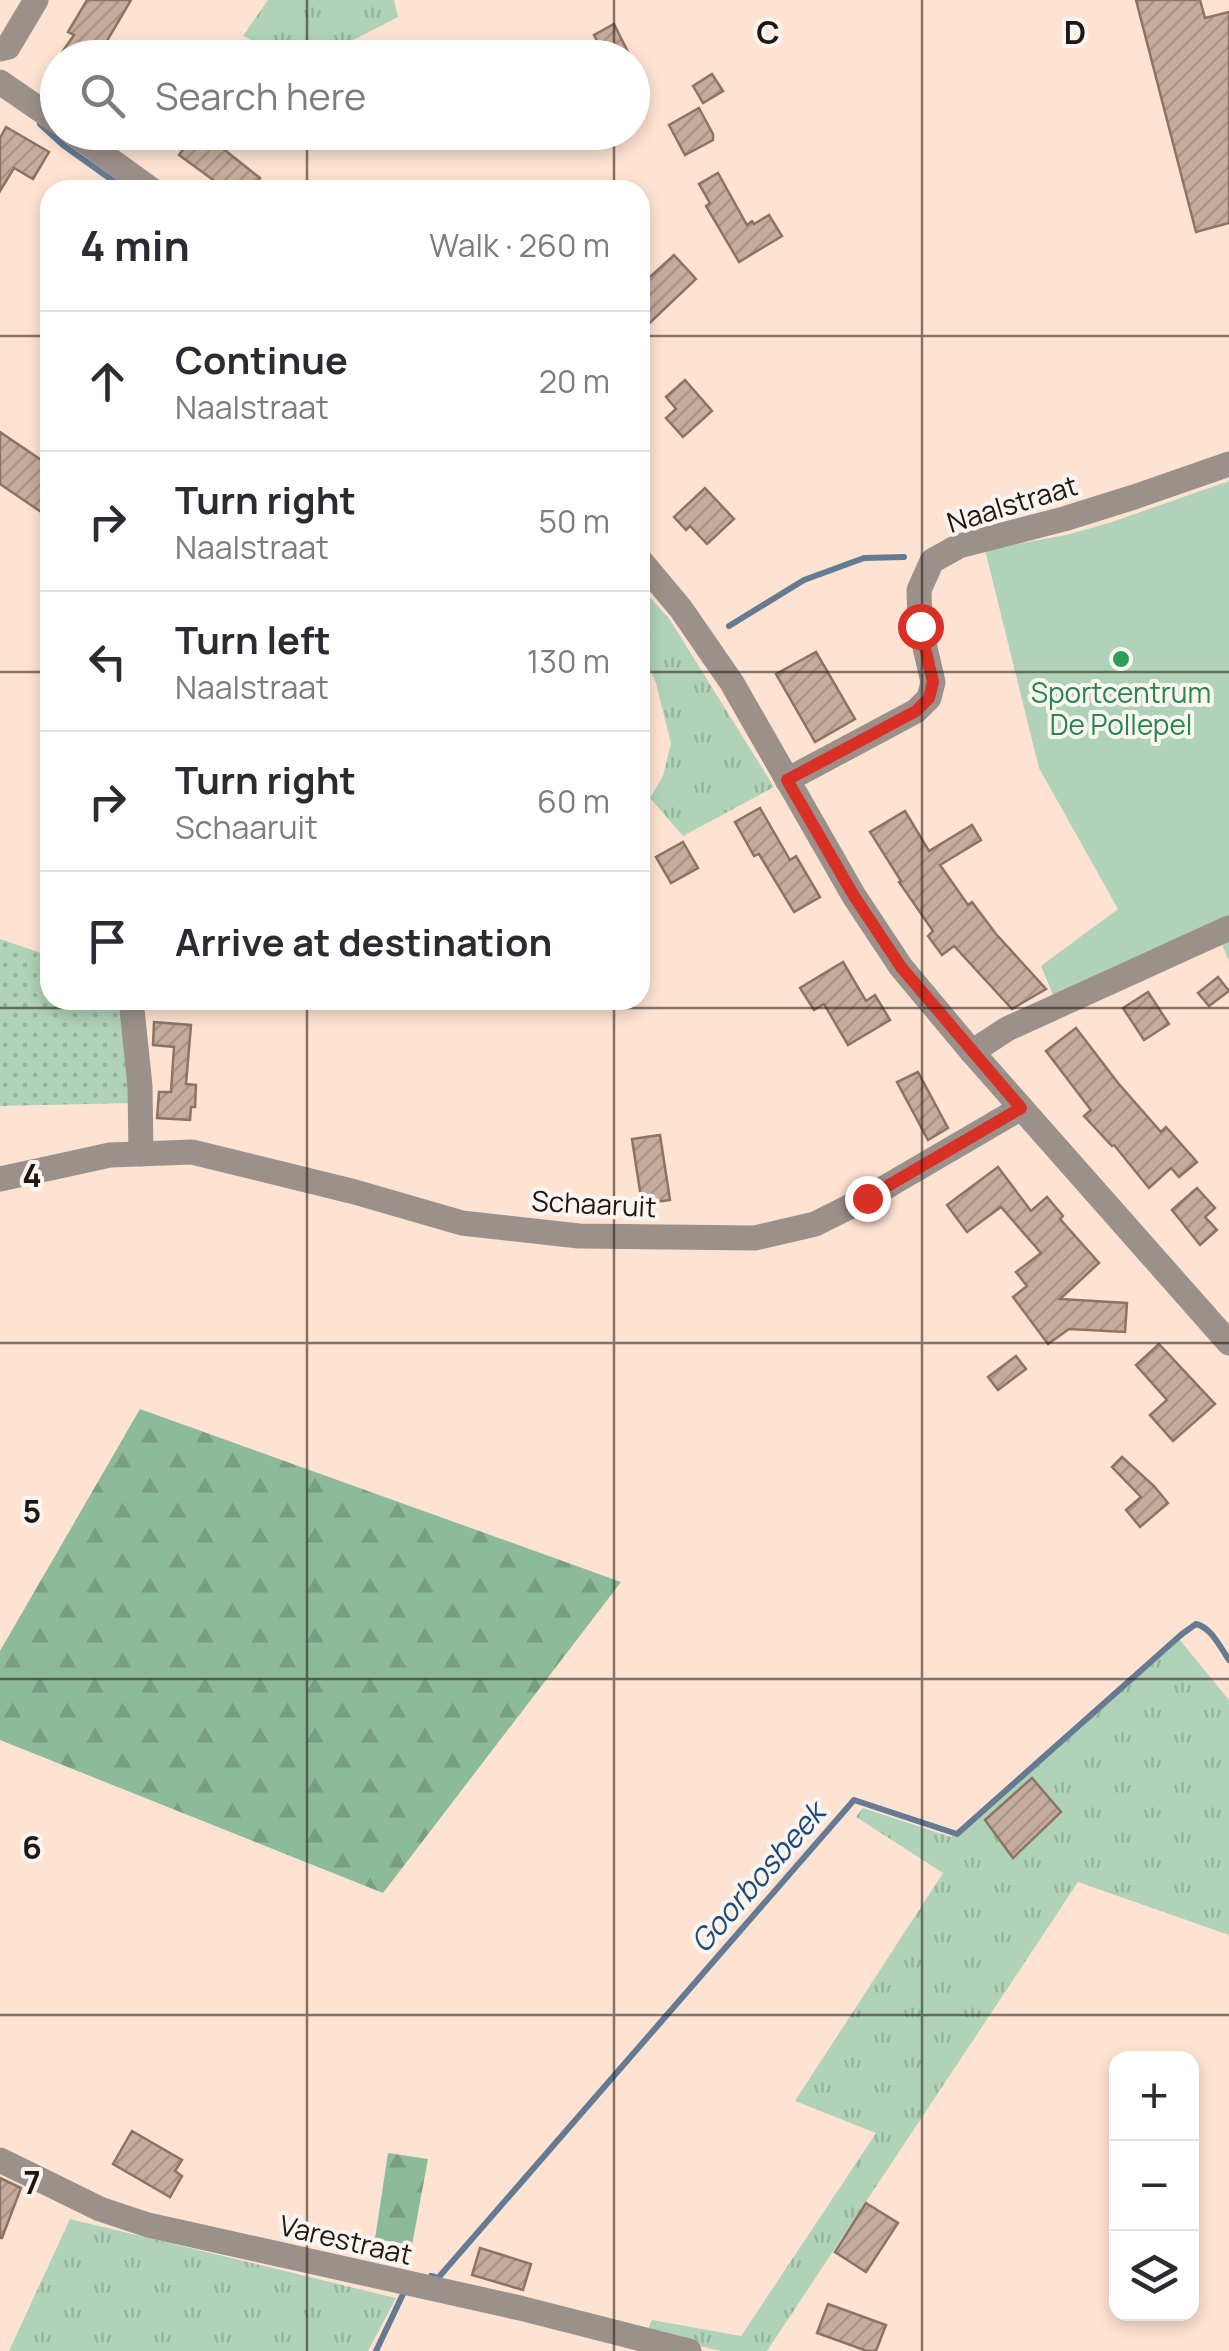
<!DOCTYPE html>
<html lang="en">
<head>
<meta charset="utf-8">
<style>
  :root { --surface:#fff; --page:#f2f2f3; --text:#2b2b33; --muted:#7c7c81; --line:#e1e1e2 }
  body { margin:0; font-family:Manrope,sans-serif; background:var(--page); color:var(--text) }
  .controls { position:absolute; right:30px; bottom:30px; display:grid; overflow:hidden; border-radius:20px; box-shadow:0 5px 15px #0003 }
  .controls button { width:90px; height:90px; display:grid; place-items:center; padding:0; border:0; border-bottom:2px solid var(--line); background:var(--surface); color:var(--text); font:50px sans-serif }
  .stop { position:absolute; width:30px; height:30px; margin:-22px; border:8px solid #d93025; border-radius:50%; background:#fff }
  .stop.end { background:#d93025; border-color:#fff; box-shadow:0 2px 10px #0008 }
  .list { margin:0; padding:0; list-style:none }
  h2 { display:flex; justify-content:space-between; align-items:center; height:130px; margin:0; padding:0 40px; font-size:42px }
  h2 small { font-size:32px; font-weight:400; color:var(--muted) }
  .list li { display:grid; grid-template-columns:65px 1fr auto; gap:30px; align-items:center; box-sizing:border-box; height:140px; padding:0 40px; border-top:2px solid var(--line) }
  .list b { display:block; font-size:38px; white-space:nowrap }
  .list p { margin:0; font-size:32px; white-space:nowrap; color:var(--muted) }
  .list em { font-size:32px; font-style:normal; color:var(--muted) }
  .icon { flex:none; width:55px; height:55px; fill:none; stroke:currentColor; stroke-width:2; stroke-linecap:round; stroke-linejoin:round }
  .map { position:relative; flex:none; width:1229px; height:2351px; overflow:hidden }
  .search { position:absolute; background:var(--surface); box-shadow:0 5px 15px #0003; left:40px; top:40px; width:610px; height:110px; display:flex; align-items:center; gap:25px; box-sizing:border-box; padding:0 35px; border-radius:55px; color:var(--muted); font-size:38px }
  .panel { position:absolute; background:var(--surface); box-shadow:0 5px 15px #0003; left:40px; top:180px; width:610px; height:830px; border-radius:30px }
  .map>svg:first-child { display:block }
  .grass { fill:url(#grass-tufts) }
  .forest { fill:url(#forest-firs) }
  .park { fill:url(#park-dots) }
  .pitch { fill:#afd2b8 }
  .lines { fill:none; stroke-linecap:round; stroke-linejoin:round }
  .stream { stroke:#657a93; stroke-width:6 }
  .building { fill:url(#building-hatch); stroke:#8c7465; stroke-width:2.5 }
  .minor { stroke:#9c908b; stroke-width:25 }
  .route { stroke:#d93025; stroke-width:12 }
  .grid { fill:none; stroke:#201711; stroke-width:2.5; stroke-opacity:0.55 }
  .leisure-dot { fill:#2e9e5b; stroke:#fbf5f2; stroke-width:4 }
  .labels { text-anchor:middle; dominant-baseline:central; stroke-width:8; stroke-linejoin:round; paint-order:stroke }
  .street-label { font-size:28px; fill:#201711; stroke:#fbf5f2 }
  .leisure-label { font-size:28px; fill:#27864d; stroke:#fbf5f2 }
  .water-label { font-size:30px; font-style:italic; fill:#1a4a7c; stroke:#fbf5f2 }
  .grid-label { font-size:32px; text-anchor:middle; font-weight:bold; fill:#201711; stroke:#fbf5f2; stroke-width:8; stroke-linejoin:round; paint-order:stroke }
</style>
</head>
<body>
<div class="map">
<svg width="1229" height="2351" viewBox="0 0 1229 2351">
  <defs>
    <pattern id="grass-tufts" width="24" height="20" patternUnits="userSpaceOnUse" patternTransform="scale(2.5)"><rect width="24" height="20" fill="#afd2b8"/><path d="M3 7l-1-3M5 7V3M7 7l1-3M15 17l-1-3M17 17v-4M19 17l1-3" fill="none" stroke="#96b49d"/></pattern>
    <pattern id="forest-firs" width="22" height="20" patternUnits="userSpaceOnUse" patternTransform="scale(2.5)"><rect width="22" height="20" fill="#8dba99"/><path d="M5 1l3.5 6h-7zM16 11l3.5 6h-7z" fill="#799f83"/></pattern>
    <pattern id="park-dots" width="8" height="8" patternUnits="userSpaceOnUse" patternTransform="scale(2.5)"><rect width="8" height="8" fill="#afd2b8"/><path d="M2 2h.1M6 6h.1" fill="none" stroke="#96b49d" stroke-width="1.8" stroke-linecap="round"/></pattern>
    <pattern id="building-hatch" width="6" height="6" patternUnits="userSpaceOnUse" patternTransform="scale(2.5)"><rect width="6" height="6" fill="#c6ac9c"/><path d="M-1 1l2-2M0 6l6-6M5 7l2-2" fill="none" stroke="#aa9385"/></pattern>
  </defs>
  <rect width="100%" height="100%" fill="#fee3d2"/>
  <!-- grass -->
  <g class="grass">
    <polygon points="268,0 394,0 398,17 320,57 285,57 243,36"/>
    <polygon points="640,586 670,620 774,787 683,836 650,798 663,776 671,743 656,683 640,647"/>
    <polygon points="1180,1640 1229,1700 1229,1935 1078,1882 767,2351 720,2351 646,2333 652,2320 741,2336 876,2133 795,2101 943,1873 856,1817 863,1808 951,1837 980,1816"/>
    <polygon points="70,2219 396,2298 368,2351 9,2351"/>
  </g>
  <!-- forest -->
  <g class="forest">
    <polygon points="140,1409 621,1582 383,1893 0,1740 0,1651"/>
    <polygon points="388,2153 428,2159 412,2245 375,2239"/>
  </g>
  <!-- park -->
  <polygon class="park" points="0,939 50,956 50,1000 125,1000 133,1103 0,1106"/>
  <!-- pitch -->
  <polygon class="pitch" points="1229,481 1229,961 1222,944 1061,1014 1041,966 1118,909 1039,768 985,550 1066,535 1109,523"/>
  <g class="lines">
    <!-- stream -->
    <g class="stream">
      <polyline points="40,124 63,145 126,190"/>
      <polyline points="729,626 804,580 864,558 904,557"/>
      <polyline points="640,659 644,668"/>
      <path d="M431 2276 438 2278 854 1800 957 1834 1182 1634 1196 1624C1212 1628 1220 1647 1229 1660"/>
      <polyline points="376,2351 404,2292"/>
    </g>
  </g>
  <!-- building -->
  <g class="building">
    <polygon points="87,0 131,0 97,58 58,58 74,35 68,32"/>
    <polygon points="1136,0 1200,0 1205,18 1229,12 1229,223 1196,232"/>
    <polygon points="614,24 631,58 606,58 594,35"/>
    <polygon points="712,74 723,91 703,103 693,86"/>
    <polygon points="699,108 713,134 713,140 685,155 669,125"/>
    <polygon points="6,127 49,152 33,179 14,168 0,191 0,138"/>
    <polygon points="196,132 202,132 260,178 251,190 227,190 179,155"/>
    <polygon points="718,173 747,225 752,221 754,224 769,215 782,236 739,262 706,206 710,203 699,184"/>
    <polygon points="674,255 696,279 640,332 640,286"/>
    <polygon points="685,380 712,411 683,437 666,418 676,409 666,397"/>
    <polygon points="0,432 50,466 50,518 0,484"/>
    <polygon points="705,488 734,519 707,544 690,526 686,530 674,517"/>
    <polygon points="816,652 855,719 815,742 776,674"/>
    <polygon points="760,808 790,860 796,856 820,897 794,912 759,854 754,856 735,822"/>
    <polygon points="905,811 929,851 972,825 981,840 940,865 968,905 972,902 996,934 1046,989 1012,1009 954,946 942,955 928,936 933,931 899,882 901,881 870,832"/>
    <polygon points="683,842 698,868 671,883 656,857"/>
    <polygon points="843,962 866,1001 875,995 890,1020 848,1045 824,1004 814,1010 800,988"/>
    <polygon points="1218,977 1229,991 1209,1006 1198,993"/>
    <polygon points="1148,992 1169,1024 1144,1040 1123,1008"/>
    <polygon points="154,1022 191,1025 186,1084 196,1085 195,1107 191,1107 190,1120 157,1118 159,1092 171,1092 174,1047 153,1045"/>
    <polygon points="1076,1028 1118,1083 1161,1132 1166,1127 1197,1162 1179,1177 1171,1168 1149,1188 1114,1145 1112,1146 1084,1116 1091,1110 1046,1051"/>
    <polygon points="918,1072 948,1128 928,1140 897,1082"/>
    <polygon points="660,1135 670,1200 642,1204 632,1139"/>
    <polygon points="998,1167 1031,1211 1047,1197 1063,1216 1060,1219 1099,1263 1060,1299 1127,1303 1125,1332 1069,1329 1048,1344 1013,1297 1027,1286 1016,1272 1041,1253 1001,1207 967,1232 947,1205"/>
    <polygon points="1197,1188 1215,1208 1205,1217 1217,1230 1200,1245 1172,1210"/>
    <polygon points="1159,1344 1215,1404 1173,1441 1150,1415 1167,1400 1136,1365"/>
    <polygon points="1016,1356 1026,1369 998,1390 988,1377"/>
    <polygon points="1122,1457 1154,1486 1168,1503 1140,1527 1126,1510 1141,1497 1112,1467"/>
    <polygon points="1032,1778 1061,1812 1013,1858 985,1820"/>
    <polygon points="132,2131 182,2160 175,2171 182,2176 170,2197 113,2164"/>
    <polygon points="0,2178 21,2188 2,2238 0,2238"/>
    <polygon points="866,2203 898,2223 866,2272 835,2252"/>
    <polygon points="480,2248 531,2264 523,2290 472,2275"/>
    <polygon points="828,2304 886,2325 876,2351 867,2351 817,2333"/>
  </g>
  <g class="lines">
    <!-- minor -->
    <g class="minor">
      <polyline points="0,49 8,47 36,0"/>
      <polyline points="0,82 58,122"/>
      <polyline points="72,132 152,190"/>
      <polyline points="640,560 681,609 732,683 854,896 901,967 972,1052 1229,1343"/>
      <polyline points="787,780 916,711 929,698 933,682 920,626 919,590 932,561 959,546 1064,519 1134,497 1229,464"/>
      <polyline points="131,1000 140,1086 141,1154"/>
      <polyline points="972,1052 1007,1029 1229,928"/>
      <polyline points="0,1179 110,1155 192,1152 355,1192 462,1223 579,1236 755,1238 815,1224 867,1198 1021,1108"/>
      <polyline points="0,2160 100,2209 148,2225 520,2308 689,2351"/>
    </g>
  </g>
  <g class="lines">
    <!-- route -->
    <polyline class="route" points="867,1198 1021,1108 901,967 854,896 787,780 916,711 929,698 933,682 920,626"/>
  </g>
  <!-- grid -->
  <path class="grid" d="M307 0V58M614 0V58M922 0V2351M307 132V190M614 132V190M0 336H50M640 336H1229M0 672H50M640 672H1229M307 1000V2351M614 1000V2351M0 1008H1229M0 1343H1229M0 1679H1229M0 2015H1229"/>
  <!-- markers -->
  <circle class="leisure-dot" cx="1121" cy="659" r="10"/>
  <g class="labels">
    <!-- street labels -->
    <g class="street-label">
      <text transform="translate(1012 503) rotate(-17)">Naalstraat</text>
      <text transform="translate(594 1203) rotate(3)">Schaaruit</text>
      <text transform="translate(346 2239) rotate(13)">Varestraat</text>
    </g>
    <!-- leisure labels -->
    <g class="leisure-label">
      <text x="1121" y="692">Sportcentrum<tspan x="1121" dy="32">De Pollepel</tspan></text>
    </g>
    <!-- water labels -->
    <g class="water-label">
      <text transform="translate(757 1877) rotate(-49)">Goorbosbeek</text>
    </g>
  </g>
  <g class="grid-label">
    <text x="768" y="44">C</text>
    <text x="1075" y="44">D</text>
    <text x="32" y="1187">4</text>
    <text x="32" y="1523">5</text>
    <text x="32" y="1859">6</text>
    <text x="32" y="2194">7</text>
  </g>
</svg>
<div class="controls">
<button>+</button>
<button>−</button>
<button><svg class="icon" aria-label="layers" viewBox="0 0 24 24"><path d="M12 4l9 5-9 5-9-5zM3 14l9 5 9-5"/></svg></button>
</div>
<div class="stop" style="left:920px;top:626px"></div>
<div class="stop end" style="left:867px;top:1198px"></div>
<div class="search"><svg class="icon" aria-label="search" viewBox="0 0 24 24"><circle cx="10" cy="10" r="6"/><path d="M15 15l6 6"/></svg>Search here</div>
<section class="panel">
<h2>4 min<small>Walk · 260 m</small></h2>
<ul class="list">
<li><svg class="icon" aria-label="ahead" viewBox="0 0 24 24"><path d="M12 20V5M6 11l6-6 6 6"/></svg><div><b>Continue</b><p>Naalstraat</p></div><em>20 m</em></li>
<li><svg class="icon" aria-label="right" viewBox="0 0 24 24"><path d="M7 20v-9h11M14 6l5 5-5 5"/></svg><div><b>Turn right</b><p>Naalstraat</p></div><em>50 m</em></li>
<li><svg class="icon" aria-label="left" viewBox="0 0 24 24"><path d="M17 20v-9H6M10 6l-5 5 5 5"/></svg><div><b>Turn left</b><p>Naalstraat</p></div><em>130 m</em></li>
<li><svg class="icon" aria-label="right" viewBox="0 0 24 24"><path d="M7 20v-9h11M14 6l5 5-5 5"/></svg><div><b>Turn right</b><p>Schaaruit</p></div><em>60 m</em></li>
<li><svg class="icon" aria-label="arrive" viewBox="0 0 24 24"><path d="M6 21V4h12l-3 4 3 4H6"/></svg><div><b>Arrive at destination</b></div></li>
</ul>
</section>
</div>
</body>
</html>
